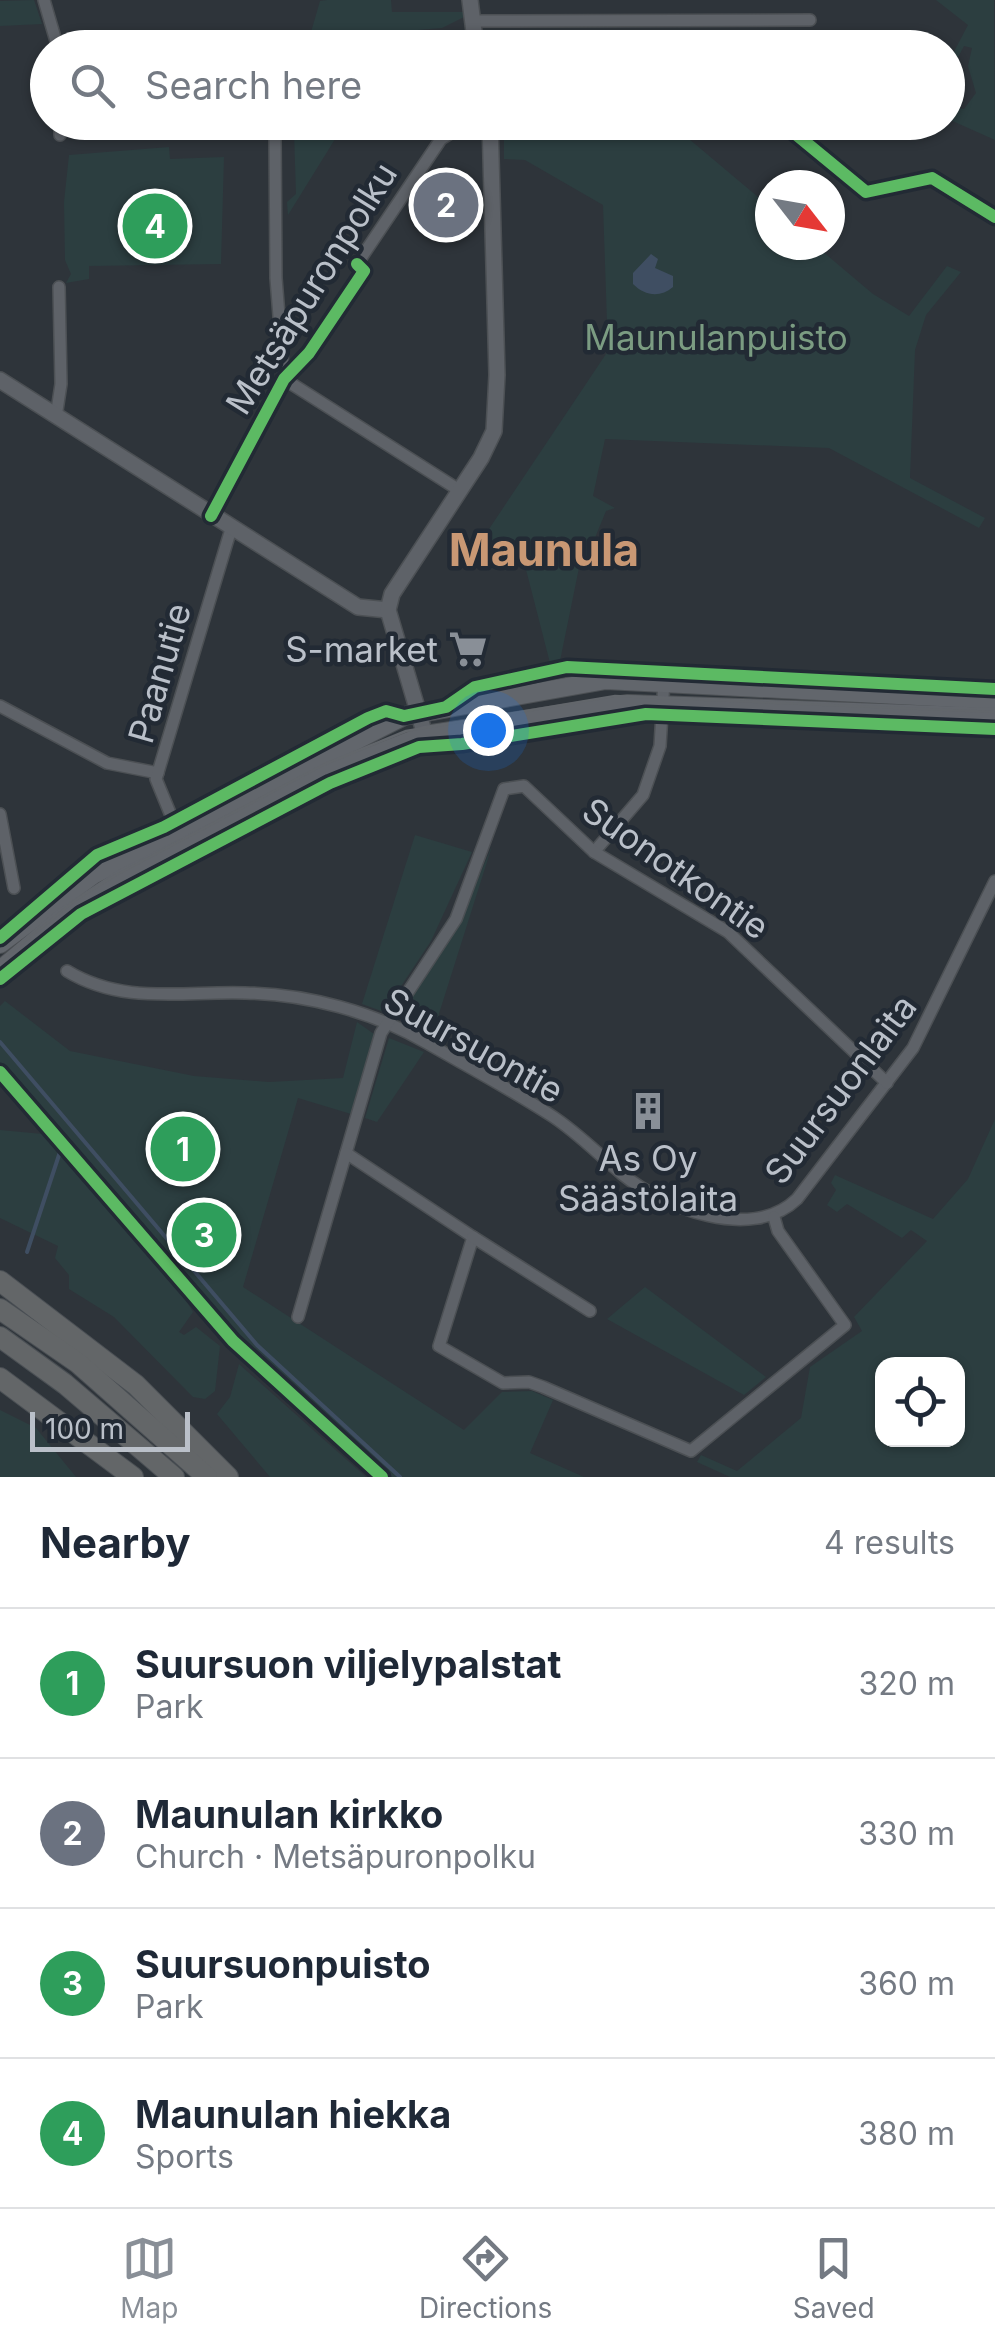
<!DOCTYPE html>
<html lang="en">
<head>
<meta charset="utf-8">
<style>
  :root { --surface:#fff; --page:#f2f2f3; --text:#1f2937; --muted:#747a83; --line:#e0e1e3; --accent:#898f97 }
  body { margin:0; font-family:Inter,sans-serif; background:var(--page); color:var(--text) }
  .controls { position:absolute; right:30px; bottom:30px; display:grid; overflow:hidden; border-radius:20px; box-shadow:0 2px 8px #0004 }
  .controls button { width:90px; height:90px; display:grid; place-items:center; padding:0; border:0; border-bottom:2px solid var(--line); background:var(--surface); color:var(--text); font:50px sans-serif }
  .compass { position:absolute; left:755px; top:170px; width:90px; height:90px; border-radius:50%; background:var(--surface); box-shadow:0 2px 8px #0004; rotate:121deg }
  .scale { position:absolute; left:30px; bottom:25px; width:160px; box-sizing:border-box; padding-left:10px; border:5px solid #bac0c9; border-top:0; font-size:28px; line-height:35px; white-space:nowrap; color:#bac0c9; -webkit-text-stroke:8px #222a34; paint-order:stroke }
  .you { position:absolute; left:488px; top:730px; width:35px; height:35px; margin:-25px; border:8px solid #fff; border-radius:50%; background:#1a73e8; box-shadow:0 0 0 15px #1a73e833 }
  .badge { display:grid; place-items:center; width:65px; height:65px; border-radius:50%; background:var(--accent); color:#fff; font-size:32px; font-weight:700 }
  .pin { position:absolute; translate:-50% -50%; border:5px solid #fff; box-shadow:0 2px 10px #0006 }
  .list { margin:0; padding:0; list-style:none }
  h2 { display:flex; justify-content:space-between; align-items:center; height:130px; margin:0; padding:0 40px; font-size:42px }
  h2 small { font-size:32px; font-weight:400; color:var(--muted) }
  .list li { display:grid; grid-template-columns:65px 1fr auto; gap:30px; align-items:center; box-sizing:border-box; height:150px; padding:0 40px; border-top:2px solid var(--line) }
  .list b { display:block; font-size:38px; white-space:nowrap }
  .list p { margin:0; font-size:32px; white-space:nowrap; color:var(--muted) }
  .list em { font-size:32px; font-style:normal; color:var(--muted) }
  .icon { flex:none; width:55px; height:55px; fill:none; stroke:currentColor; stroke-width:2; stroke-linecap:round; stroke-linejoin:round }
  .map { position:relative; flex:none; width:995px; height:1477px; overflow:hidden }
  .search { position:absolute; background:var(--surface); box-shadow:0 2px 8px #0004; left:30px; right:30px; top:30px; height:110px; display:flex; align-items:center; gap:25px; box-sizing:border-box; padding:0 35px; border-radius:55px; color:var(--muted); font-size:38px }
  .sheet { height:730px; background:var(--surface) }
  nav { display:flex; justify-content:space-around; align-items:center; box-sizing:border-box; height:140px; border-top:2px solid var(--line); background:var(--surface); font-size:28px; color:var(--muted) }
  nav a { display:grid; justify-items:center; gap:5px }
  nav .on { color:var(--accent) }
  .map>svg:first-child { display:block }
  .green { fill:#2c3e40; fill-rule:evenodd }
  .water { fill:#3f4e62 }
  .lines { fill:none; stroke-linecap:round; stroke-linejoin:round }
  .stream { stroke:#3f4e62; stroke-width:4 }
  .minor-casing { stroke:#4c5054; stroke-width:14 }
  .tertiary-casing { stroke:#4c5054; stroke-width:18 }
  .secondary-casing { stroke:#4c5054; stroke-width:20 }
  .motorway-casing { stroke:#4b5055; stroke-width:22 }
  .minor { stroke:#5e6268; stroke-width:11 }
  .tertiary { stroke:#5e6268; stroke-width:15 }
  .secondary { stroke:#62666c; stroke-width:18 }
  .motorway { stroke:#636668; stroke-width:20 }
  .tram { stroke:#62666b; stroke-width:2.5 }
  .cycleway-casing { stroke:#222a34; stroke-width:19 }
  .cycleway { stroke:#5cba63; stroke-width:12 }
  .labels { text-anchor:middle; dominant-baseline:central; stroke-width:9; stroke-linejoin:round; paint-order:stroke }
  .street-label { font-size:35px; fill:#bac0c9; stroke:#222a34 }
  .park-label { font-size:35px; fill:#7b9c82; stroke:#222a34 }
  .poi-label { font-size:35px; fill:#bac0c9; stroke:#222a34; text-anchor:end }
  .district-label { font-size:45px; font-weight:bold; fill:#c99874; stroke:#222a34 }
</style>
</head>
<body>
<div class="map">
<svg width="995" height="1477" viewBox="0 0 995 1477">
  <rect width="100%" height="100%" fill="#2e343a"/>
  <!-- green -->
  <g class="green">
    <polygon points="34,0 42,24 0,26 0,1"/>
    <polygon points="327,0 391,0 392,12 464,12 464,17 442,28 309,39 320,1"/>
    <polygon points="936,0 994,0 995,140 948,119 948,106 964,109 976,93 968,66 972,48 964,46 948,76 948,63 968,25"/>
    <polygon points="443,32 468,37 468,47 366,48 366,43"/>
    <polygon points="118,123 166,123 167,136 119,138"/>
    <polygon points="311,123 345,123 288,215 287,202 296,194 294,133"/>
    <polygon points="566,123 670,123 770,207 770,245 815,245 873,294 909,316 947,266 961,272 926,315 915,350 910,478 985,518 979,528 829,448 605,439 593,496 615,508 606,511 585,562 580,563 560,661 550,663 521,550 483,538 608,351 603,205 525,160 504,159 504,135 566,132"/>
    <polygon points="169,147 170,159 224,157 221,264 89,266 89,279 66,283 71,274 65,260 64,202 69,155"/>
    <polygon points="415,835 472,852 431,941 384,1012 362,1004"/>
    <polygon points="492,846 437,1020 429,1032 402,1013 456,930"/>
    <polygon points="5,1001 70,1051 194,1076 269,1082 343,1078 357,1022 374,1034 351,1114 298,1098 243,1287 464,1430 502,1392 532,1391 553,1400 530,1453 584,1477 386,1477 247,1349 105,1182 0,1069 0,1006"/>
    <polygon points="389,1038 424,1052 377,1122 365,1118"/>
    <path d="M995 1119V1477H730L697 1462 701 1455 737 1471 801 1418 810 1367 862 1331 854 1317 927 1241 911 1230 902 1238 847 1204 837 1212 827 1205 836 1190 831 1183 835 1175 933 1219 968 1179ZM882 1364H958V1440H882Z"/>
    <polygon points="0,1130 43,1134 171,1276 193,1312 179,1332 184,1335 196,1327 220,1346 215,1391 205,1399 193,1397 114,1317 69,1289 69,1275 55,1258 58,1246 0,1218"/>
    <polygon points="645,1287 766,1377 744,1395 607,1319"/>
    <polygon points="239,1364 366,1477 270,1477 217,1414 230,1397"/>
    <polygon points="0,1410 36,1428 76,1477 0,1477"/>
  </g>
  <!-- water -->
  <path class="water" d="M651 254 658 259 655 268 673 276V287C660 298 645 296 633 284V273Z"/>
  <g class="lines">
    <!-- stream -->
    <g class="stream">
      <polyline points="0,1042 257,1345 400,1477"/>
      <polyline points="27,1252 60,1152"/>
    </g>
    <!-- minor casing -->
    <g class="minor-casing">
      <g id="minor">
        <polyline points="44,0 58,48"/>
        <polyline points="475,21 810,20"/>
        <polyline points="60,122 60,135"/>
        <polyline points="275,137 276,278 284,379 459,490"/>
        <polyline points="357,264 441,139 454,131 490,127"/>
        <polyline points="56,417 61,384 59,287"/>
        <polyline points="0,706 107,763 158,773"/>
        <polyline points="0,814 14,888"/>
        <polyline points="177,830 156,779 231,529"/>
        <polyline points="594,852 643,795 660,746 664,681"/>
        <path d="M67 971C123 1005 183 991 245 993 307 994 374 1012 427 1043 469 1067 512 1090 552 1116 578 1133 599 1155 622 1174 665 1209 752 1242 797 1199L913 1048 995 881"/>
        <polyline points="774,1217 778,1231 845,1325 691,1451 543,1387 529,1382 503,1383 439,1346 473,1237 346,1153 381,1033 456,919 504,789 524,786 594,852 728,932 887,1083"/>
        <polyline points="473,1237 590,1311"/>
        <polyline points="298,1317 346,1153"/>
      </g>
    </g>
    <!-- tertiary casing -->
    <g class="tertiary-casing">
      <g id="tertiary">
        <polyline points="470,0 476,48"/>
        <polyline points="0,380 358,607 388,610"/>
        <polyline points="425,735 388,610 392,594 481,458 494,431 497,375 490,122"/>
      </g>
    </g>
    <!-- secondary casing -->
    <g class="secondary-casing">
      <g id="secondary">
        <polyline points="0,944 93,875 404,716 606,680 995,700"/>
        <polyline points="0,970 63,917 121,879 327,773 425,735 628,704 995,717"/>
      </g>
    </g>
    <!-- motorway casing -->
    <g class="motorway-casing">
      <g id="motorway">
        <polyline points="0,1281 136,1385 228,1477"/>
        <polyline points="0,1309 78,1363 207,1477"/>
        <polyline points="0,1337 65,1384 174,1477"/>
        <polyline points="0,1378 133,1477"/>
      </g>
    </g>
    <!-- minor -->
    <use href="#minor" class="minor"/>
    <!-- tertiary -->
    <use href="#tertiary" class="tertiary"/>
    <!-- secondary -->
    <use href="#secondary" class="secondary"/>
    <!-- motorway -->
    <use href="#motorway" class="motorway"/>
    <!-- tram -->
    <polyline class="tram" points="0,961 77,899 116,875 323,765 406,731 615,696 995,712"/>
    <!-- cycleway casing -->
    <g class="cycleway-casing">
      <g id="cycleway">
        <polyline points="781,122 866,192 932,178 995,217"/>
        <polyline points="211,516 284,379 309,353 364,271 357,264"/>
        <polyline points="0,938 97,855 164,827 368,718 386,711 404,716 446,707 475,687 567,667 995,689"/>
        <polyline points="0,979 81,914 330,783 419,747 462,744 646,714 995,729"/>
        <polyline points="0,1072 233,1341 382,1477"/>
      </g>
    </g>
    <!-- cycleway -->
    <use href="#cycleway" class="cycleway"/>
  </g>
  <!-- icons -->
  <defs>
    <g id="supermarket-bare" transform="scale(3)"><path d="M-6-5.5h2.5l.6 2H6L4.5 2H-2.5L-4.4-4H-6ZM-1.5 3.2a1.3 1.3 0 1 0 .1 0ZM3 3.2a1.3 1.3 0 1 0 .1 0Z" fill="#898f97" stroke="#222a34" stroke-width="2.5" paint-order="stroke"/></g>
    <g id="building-bare" transform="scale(3)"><path d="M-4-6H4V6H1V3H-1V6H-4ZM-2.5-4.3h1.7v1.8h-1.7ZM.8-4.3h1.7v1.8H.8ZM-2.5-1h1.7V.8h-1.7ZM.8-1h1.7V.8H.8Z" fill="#898f97" stroke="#222a34" stroke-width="2.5" paint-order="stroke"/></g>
  </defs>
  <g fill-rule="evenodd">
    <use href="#supermarket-bare" x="468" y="649"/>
    <use href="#building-bare" x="648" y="1111"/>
  </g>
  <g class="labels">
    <!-- street labels -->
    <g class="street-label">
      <text transform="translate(311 288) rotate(-58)">Metsäpuronpolku</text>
      <text transform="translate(159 673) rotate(-74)">Paanutie</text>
      <text transform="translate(676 868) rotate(35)">Suonotkontie</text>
      <text transform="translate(474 1045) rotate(29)">Suursuontie</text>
      <text transform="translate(840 1089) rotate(-53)">Suursuonlaita</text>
    </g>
    <!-- park labels -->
    <g class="park-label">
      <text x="716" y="337">Maunulanpuisto</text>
    </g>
    <!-- poi labels -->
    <g class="poi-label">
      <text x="438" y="649">S-market</text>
      <text x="648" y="1158" text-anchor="middle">As Oy<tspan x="648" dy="40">Säästölaita</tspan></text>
    </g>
    <!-- district labels -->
    <g class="district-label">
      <text x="544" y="549">Maunula</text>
    </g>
  </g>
</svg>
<div class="controls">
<button><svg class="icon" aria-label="locate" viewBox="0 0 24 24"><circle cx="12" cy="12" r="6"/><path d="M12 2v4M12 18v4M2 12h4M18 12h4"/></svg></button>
</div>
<svg class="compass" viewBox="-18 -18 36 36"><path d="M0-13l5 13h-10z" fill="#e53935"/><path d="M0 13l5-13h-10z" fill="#747a83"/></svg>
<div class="scale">100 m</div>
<div class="you"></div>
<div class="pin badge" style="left:183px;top:1149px;background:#2e9e5b">1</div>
<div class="pin badge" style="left:446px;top:205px;background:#6b7280">2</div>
<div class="pin badge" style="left:204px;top:1235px;background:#2e9e5b">3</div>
<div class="pin badge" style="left:155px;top:226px;background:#2e9e5b">4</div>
<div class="search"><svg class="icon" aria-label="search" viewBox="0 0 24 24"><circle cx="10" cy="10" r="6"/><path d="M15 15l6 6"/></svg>Search here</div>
</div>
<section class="sheet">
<h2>Nearby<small>4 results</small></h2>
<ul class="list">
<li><span class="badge" style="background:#2e9e5b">1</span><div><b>Suursuon viljelypalstat</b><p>Park</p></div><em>320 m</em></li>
<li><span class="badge" style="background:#6b7280">2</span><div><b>Maunulan kirkko</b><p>Church · Metsäpuronpolku</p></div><em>330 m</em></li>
<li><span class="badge" style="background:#2e9e5b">3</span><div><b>Suursuonpuisto</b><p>Park</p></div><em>360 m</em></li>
<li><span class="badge" style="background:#2e9e5b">4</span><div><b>Maunulan hiekka</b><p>Sports</p></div><em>380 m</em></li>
</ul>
</section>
<nav>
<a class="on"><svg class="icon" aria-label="map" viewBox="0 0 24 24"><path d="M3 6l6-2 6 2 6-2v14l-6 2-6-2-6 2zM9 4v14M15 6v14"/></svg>Map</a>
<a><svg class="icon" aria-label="directions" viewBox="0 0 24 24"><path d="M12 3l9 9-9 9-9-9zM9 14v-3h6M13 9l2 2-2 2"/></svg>Directions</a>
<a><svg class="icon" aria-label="saved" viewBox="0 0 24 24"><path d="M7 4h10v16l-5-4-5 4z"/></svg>Saved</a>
</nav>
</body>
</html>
